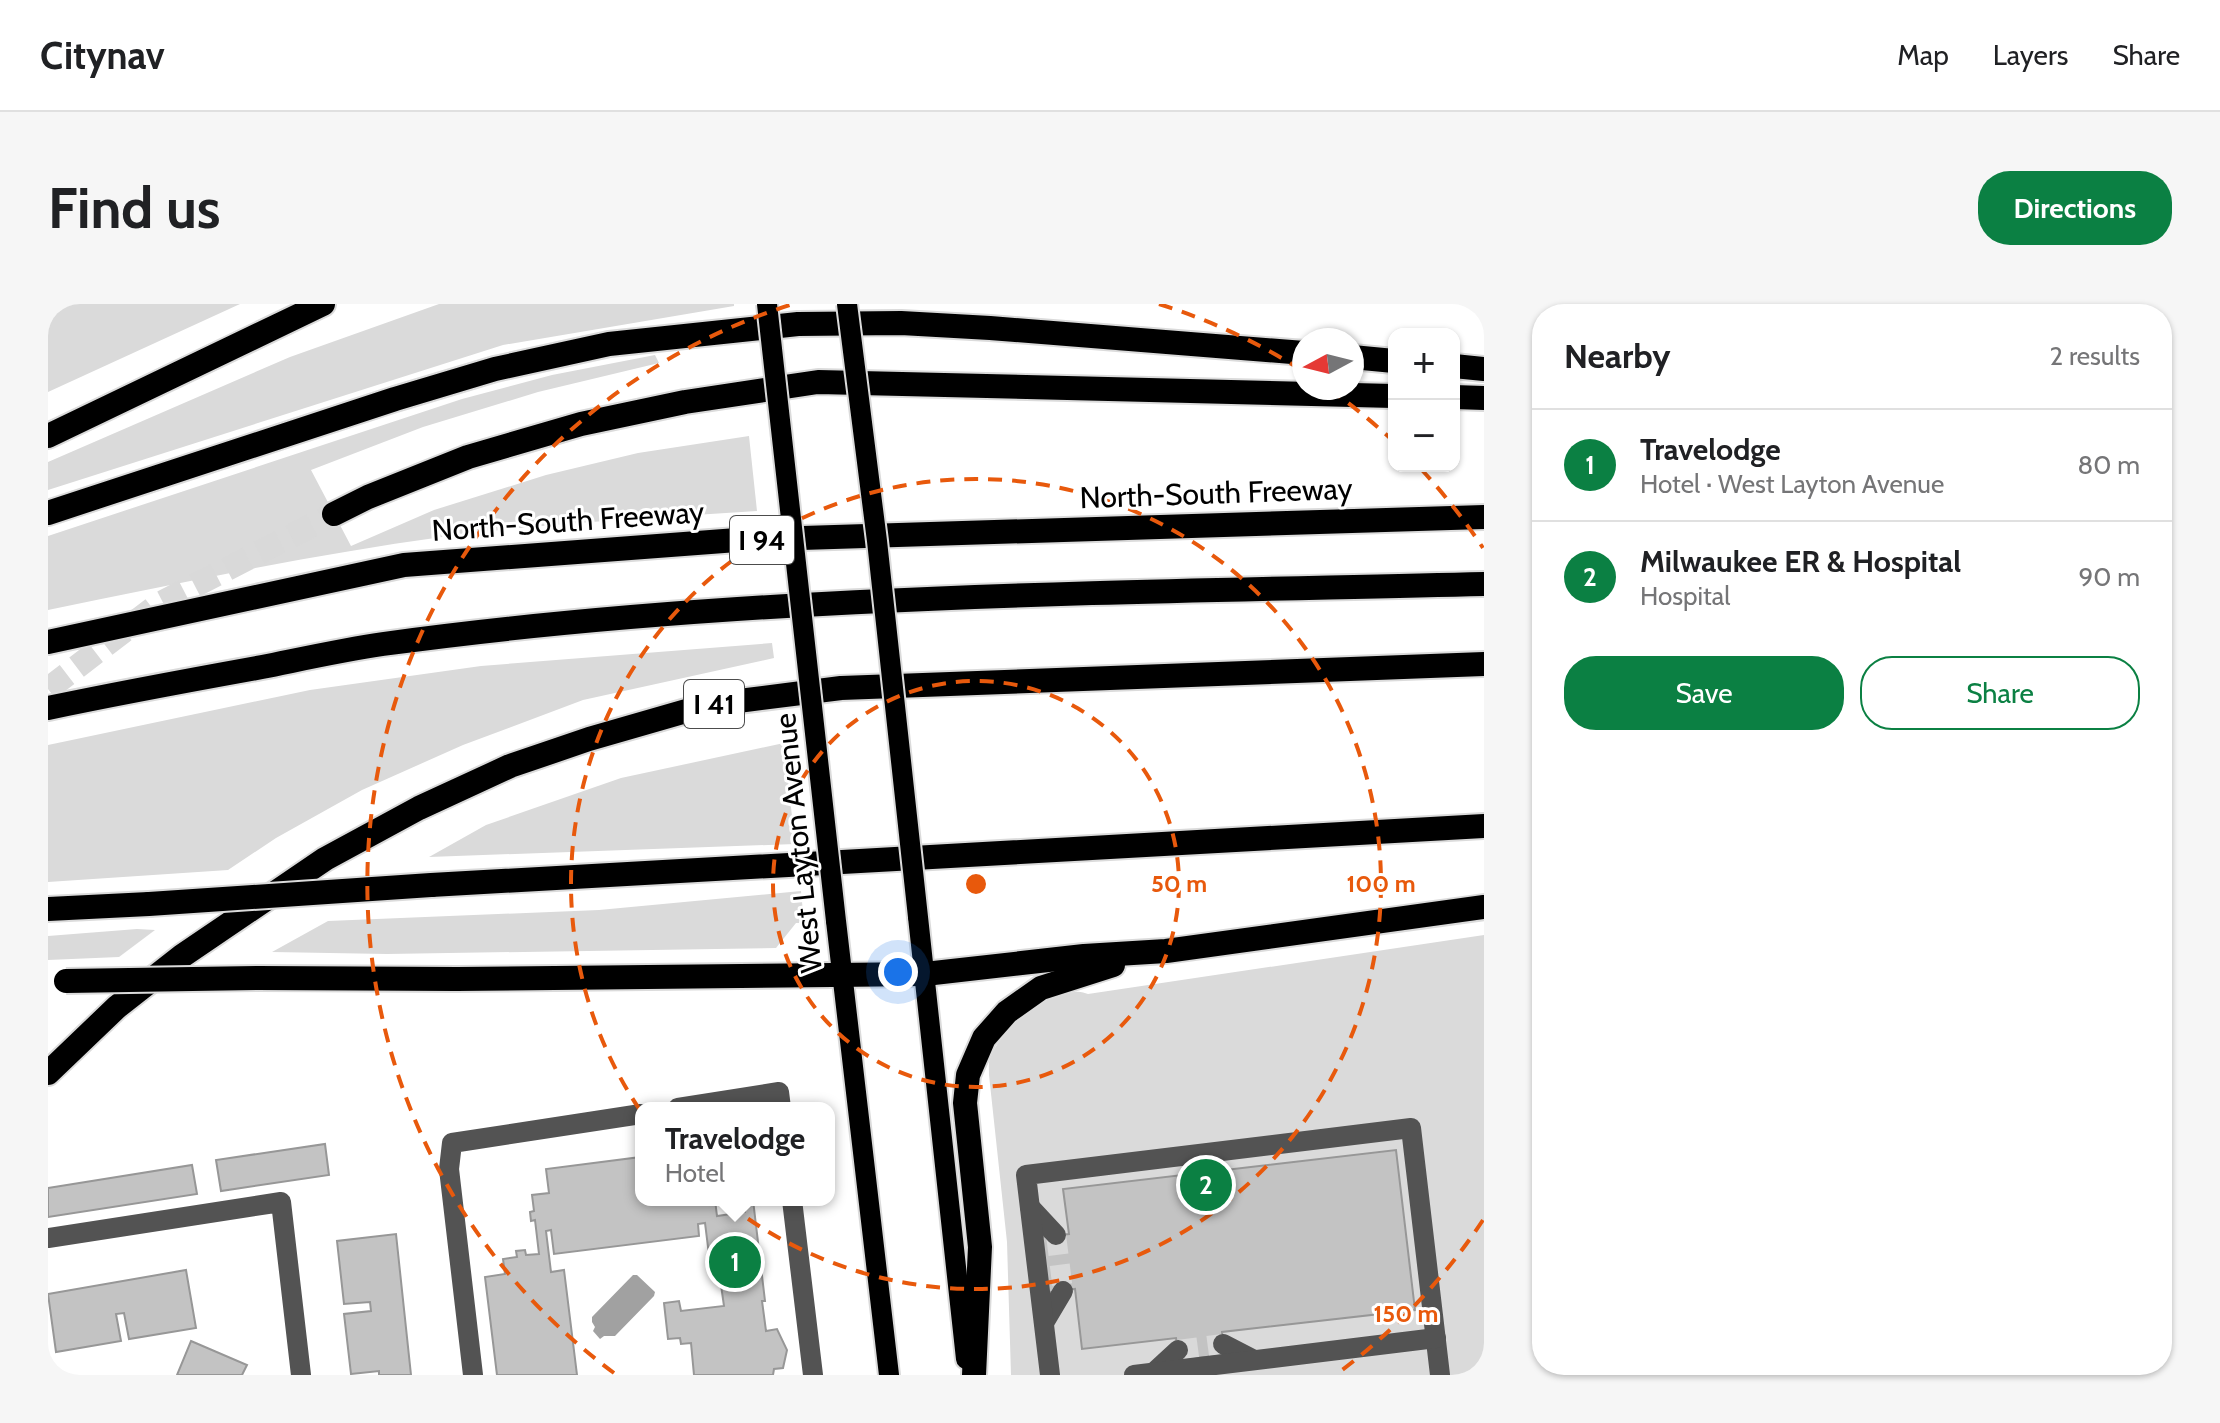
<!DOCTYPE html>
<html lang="en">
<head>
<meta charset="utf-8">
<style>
  :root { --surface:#fff; --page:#f6f6f6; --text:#202124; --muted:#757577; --line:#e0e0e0; --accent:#0b8043 }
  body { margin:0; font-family:Cabin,sans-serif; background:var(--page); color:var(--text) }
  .controls { position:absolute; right:24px; top:24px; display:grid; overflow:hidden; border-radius:16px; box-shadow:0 2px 6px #0004 }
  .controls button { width:72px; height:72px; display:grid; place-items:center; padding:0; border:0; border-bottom:2px solid var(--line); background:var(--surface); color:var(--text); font:40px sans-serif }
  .compass { position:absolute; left:1244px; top:24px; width:72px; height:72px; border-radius:50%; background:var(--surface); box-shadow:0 2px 6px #0004; rotate:263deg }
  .you { position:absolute; left:850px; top:668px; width:28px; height:28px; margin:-20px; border:6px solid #fff; border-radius:50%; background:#1a73e8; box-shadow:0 0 0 12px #1a73e833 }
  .badge { display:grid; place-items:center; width:52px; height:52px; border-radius:50%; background:var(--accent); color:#fff; font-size:26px; font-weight:700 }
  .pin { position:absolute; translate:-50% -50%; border:4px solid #fff; box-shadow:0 2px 8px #0006 }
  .popup { position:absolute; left:587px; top:798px; width:200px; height:104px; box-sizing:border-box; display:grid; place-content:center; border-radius:16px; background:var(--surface); filter:drop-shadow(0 2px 6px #0005); font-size:26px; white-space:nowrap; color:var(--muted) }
  .popup b { font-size:30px; color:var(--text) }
  .popup::after { content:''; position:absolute; left:50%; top:100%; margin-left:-16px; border:16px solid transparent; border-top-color:var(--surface) }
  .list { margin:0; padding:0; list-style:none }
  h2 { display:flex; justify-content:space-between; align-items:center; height:104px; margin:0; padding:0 32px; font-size:34px }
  h2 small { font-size:26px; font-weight:400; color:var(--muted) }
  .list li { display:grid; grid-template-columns:52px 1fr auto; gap:24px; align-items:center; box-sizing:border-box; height:112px; padding:0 32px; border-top:2px solid var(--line) }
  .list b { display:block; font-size:30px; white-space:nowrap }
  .list p { margin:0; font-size:26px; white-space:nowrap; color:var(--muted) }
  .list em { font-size:26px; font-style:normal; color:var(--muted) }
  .actions { display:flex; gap:16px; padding:24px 32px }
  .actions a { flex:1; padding:18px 0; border:2px solid var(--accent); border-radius:32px; text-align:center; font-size:28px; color:var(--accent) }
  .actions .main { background:var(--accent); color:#fff }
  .map { position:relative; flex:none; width:1436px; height:1071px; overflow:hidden; border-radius:32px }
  header { display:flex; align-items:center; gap:48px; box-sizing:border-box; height:112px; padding:0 40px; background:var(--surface); border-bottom:2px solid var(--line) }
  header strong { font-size:38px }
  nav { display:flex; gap:44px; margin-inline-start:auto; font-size:28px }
  .intro { display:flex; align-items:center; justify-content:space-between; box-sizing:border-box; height:192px; padding:0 48px }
  h1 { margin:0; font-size:56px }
  .button { padding:20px 36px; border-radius:32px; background:var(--accent); color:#fff; font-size:28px; font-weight:700 }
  main { display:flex; gap:48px; padding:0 48px }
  aside { flex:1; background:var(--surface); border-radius:32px; box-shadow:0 2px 6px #0004 }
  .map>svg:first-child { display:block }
  .green { fill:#dadada }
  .water { fill:#a1a1a1 }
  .building { fill:#c3c3c3; stroke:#979797; stroke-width:2 }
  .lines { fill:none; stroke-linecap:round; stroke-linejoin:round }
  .minor-tunnel { stroke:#d9d9d9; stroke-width:20; stroke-dasharray:20 10; stroke-linecap:butt }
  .highway-tunnel { stroke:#d9d9d9; stroke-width:24; stroke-dasharray:24 12; stroke-linecap:butt }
  .major-casing { stroke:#dbdbdb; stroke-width:24 }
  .highway-casing { stroke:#dbdbdb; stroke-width:28 }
  .minor { stroke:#535353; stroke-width:20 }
  .major { stroke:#000; stroke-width:20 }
  .highway { stroke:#000; stroke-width:24 }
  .major-bridge-casing { stroke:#dbdbdb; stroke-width:24; stroke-linecap:butt }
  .highway-bridge-casing { stroke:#dbdbdb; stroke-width:28; stroke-linecap:butt }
  .major-bridge { stroke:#000; stroke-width:20 }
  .highway-bridge { stroke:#000; stroke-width:24 }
  .ring { fill:none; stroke:#e8590c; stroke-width:4; stroke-dasharray:14 10 }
  .labels { text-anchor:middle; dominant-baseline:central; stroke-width:6; stroke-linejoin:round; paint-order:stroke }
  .shield { fill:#fff; stroke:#4c4c4c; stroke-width:2 }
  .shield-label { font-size:28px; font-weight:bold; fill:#000 }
  .street-label { font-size:30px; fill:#000; stroke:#fff }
  .centre { fill:#e8590c; stroke:#fff; stroke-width:4 }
  .ring-label { font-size:24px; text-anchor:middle; font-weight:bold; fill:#e8590c; stroke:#fff; stroke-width:6; stroke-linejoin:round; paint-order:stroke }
</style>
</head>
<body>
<header>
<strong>Citynav</strong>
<nav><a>Map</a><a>Layers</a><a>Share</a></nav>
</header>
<div class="intro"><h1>Find us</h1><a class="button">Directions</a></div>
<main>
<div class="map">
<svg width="1436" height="1071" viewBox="0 0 1436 1071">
  <rect width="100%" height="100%" fill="#fff"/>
  <!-- green -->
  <g class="green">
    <polygon points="0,0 192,0 0,88"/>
    <polygon points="391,0 686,0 686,2 455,41 0,186 0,158 242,53"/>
    <path d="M607 51 611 59 490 88 375 123 263 166 303 242 386 206 498 171 590 149 701 132 709 207C604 214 499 219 394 233 262 251 131 279 0 306V232L414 95 504 71Z"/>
    <polygon points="724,339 726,354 535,396 415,441 314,486 228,534 180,566 0,578 0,441 262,386 433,362"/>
    <polygon points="736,439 747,540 381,553 438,521 573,474"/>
    <polygon points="753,587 756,619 748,619 728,644 339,650 224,648 280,617 551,606"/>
    <polygon points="89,625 107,626 71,653 0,656 0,632"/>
    <path d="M1436 631V1071H963L959 938 941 771C941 764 940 757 943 752 954 724 997 688 1027 688 1032 687 1036 689 1040 690Z"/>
  </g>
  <!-- water -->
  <polygon class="water" points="585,971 589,971 607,988 606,992 567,1032 556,1032 552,1035 545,1027 547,1023 544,1018 544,1013"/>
  <!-- building -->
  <g class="building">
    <polygon points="277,840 281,871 173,887 168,856"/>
    <polygon points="1348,846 1367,1006 1174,1028 1176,1051 1131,1056 1128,1034 1034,1045 1027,985 997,989 991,933 1021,930 1015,885"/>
    <polygon points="593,853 593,896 667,896 669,912 697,908 696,899 682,896 705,896 717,997 714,997 718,1027 729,1025 739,1046 735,1064 726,1065 725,1071 646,1071 643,1039 633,1040 632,1034 620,1035 616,999 631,997 633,1007 676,1002 672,974 664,975 657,919 650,920 651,932 506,950 503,926 498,927 503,968 516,966 529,1071 449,1071 437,973 457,970 455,955 469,953 468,947 477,946 478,951 491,950 487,916 483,917 482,908 486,907 484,891 501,889 498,865"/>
    <polygon points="144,861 149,890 0,913 0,884"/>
    <polygon points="348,930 363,1071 331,1071 331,1067 303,1070 296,1010 323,1007 322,998 296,1000 289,937"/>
    <polygon points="138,966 148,1024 81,1035 76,1009 68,1010 73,1037 8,1048 0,990"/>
    <polygon points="143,1037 199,1061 194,1071 129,1071"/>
  </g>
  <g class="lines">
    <!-- minor-tunnel -->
    <g class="minor-tunnel">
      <polyline points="1008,931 1015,987"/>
      <polyline points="1130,1046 1175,1040"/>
    </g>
    <!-- highway-tunnel -->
    <polyline class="highway-tunnel" points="0,385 111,300 286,210"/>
    <!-- major casing -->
    <g class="major-casing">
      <g id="major">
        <polyline points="870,613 918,1055"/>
        <polyline points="788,617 841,1071"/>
      </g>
    </g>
    <!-- highway casing -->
    <g class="highway-casing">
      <g id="highway">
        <polyline points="1304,53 1346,57"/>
        <polyline points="1406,62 1436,65"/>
        <polyline points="1406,93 1436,94"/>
        <polyline points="0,132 275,0"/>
        <polyline points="0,209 347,95 447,65 561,40 750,20 853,19 942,24 1256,49"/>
        <polyline points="286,210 320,193 420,153 533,120 637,98 770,78 1346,92"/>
        <polyline points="0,338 356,261 689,236 1436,213"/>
        <path d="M0 404C71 389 142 376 214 363 254 355 294 346 335 340 700 290 1069 289 1436 280"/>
        <polyline points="383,581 1436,522"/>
        <polyline points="0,605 101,600"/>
        <polyline points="210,674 409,675 877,670 1036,652 1118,647 1436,603"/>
        <polyline points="0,769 69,703 134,652 277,555 371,504 462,462 541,435 659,401 793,384 1436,360"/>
        <polyline points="926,1071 932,943 917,799 920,771 936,734 959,708 993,684 1065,661"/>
      </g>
    </g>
    <!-- minor -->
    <g class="minor">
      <polyline points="630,804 731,788 733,804"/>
      <polyline points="744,896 765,1071"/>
      <polyline points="982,903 1008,931"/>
      <polyline points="0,934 233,898 253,1071"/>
      <polyline points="996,1019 1015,987"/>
      <polyline points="1175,1040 1206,1056"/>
      <polyline points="1105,1069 1130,1046"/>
      <polyline points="425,1071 401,865 404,839 593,810"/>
      <polyline points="1002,1071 978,871 1363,824 1392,1071"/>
      <polyline points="1086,1071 1388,1034"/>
    </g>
    <!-- major -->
    <use href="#major" class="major"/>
    <!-- highway -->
    <use href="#highway" class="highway"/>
    <!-- major-bridge casing -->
    <g class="major-bridge-casing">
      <g id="major-bridge">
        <polyline points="719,0 788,617"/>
        <polyline points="799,0 829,237 870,613"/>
      </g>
    </g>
    <!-- highway-bridge casing -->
    <g class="highway-bridge-casing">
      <g id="highway-bridge">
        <polyline points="101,600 383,581"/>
        <polyline points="18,677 210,674"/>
      </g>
    </g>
    <!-- major-bridge -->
    <use href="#major-bridge" class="major-bridge"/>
    <!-- highway-bridge -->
    <use href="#highway-bridge" class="highway-bridge"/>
  </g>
  <!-- distance rings -->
  <g class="ring">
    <circle cx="928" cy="580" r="203"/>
    <circle cx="928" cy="580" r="405"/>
    <path d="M1435 916A608 608 0 0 1 1290 1069M566 1069A608 608 0 0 1 745 0M1111 0A608 608 0 0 1 1255 67M1281 85A608 608 0 0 1 1343 135M1373 165A608 608 0 0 1 1435 244"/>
  </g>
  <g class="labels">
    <!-- shield labels -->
    <g class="shield">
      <rect x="682" y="212" width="64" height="48" rx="6"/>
      <rect x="636" y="376" width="60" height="48" rx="6"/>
    </g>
    <g class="shield-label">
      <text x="714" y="236">I 94</text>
      <text x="666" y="400">I 41</text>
    </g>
    <!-- street labels -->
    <g class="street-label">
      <text transform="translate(1168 189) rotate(-2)">North-South Freeway</text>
      <text transform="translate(520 217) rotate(-4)">North-South Freeway</text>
      <text transform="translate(750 539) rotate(-96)">West Layton Avenue</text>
    </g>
  </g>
  <circle cx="928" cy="580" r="12" class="centre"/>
  <g class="ring-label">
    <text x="1131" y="588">50 m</text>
    <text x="1333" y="588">100 m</text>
    <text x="1358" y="1018">150 m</text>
  </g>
</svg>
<div class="controls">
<button>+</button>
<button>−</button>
</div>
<svg class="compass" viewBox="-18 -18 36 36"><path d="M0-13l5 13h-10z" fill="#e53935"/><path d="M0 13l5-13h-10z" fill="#757577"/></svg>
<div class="you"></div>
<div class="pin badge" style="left:687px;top:958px">1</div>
<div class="popup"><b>Travelodge</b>Hotel</div>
<div class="pin badge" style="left:1158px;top:881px">2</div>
</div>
<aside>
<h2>Nearby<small>2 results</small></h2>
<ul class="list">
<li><span class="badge">1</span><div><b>Travelodge</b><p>Hotel · West Layton Avenue</p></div><em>80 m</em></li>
<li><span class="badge">2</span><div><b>Milwaukee ER &amp; Hospital</b><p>Hospital</p></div><em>90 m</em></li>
</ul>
<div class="actions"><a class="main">Save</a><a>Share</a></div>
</aside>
</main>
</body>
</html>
